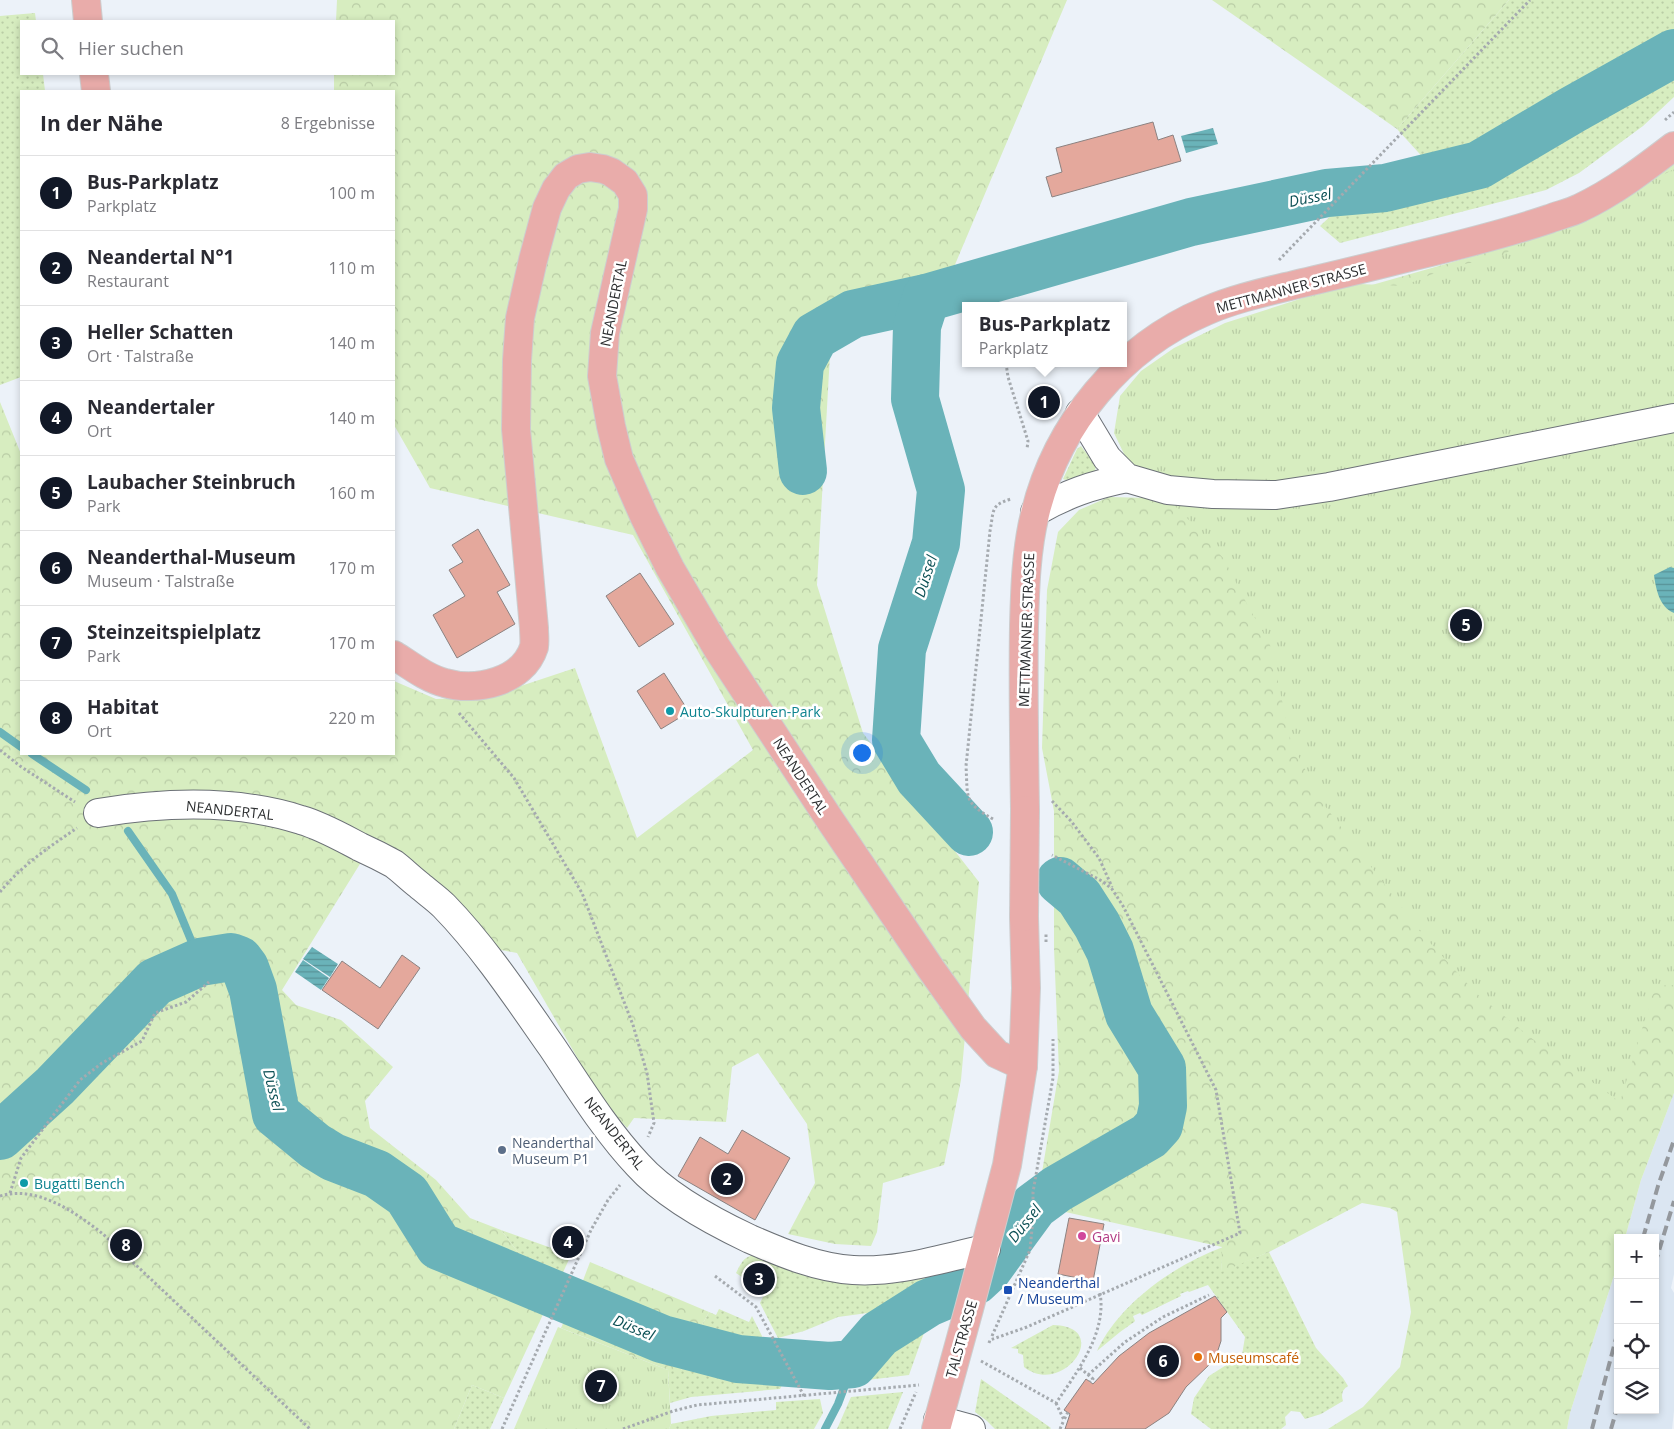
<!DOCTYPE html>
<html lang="de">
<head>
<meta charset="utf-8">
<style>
  :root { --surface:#fff; --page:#f2f2f3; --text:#2b2b33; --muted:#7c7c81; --line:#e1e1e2; --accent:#111827 }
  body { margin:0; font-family:"Open Sans",sans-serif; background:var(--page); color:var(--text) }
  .controls { position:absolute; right:15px; bottom:15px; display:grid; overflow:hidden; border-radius:0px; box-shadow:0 2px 8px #0003 }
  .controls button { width:45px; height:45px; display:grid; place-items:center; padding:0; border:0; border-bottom:1px solid var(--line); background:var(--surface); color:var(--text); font:25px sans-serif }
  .you { position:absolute; left:861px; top:752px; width:18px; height:18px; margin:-12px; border:4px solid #fff; border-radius:50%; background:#1a73e8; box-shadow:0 0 0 8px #1a73e833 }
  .badge { display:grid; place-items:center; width:32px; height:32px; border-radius:50%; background:var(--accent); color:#fff; font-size:16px; font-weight:700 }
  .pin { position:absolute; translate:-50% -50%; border:2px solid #fff; box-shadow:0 1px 5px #0006 }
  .popup { position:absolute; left:962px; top:302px; width:165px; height:65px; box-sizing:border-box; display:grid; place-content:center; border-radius:0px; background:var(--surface); filter:drop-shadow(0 1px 4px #0005); font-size:16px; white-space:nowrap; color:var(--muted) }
  .popup b { font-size:19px; color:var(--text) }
  .popup::after { content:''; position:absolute; left:50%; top:100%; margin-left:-10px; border:10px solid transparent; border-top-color:var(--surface) }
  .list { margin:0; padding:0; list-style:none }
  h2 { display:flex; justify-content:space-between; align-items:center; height:65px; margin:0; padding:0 20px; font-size:21px }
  h2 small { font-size:16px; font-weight:400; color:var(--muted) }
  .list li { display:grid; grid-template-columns:32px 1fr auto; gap:15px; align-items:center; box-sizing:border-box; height:75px; padding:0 20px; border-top:1px solid var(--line) }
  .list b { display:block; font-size:19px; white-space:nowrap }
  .list p { margin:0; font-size:16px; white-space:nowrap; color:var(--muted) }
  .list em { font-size:16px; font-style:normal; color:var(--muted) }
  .icon { flex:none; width:28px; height:28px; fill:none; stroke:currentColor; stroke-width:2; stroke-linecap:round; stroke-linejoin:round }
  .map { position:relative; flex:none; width:1674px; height:1429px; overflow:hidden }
  .search { position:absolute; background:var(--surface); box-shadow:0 2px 8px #0003; left:20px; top:20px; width:375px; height:55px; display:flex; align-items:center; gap:12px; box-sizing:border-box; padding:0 18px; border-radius:0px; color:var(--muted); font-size:19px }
  .panel { position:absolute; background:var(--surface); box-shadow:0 2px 8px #0003; left:20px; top:90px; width:375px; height:665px; border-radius:0px }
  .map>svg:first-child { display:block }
  .built { fill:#dbe6f2 }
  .grass { fill:url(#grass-dots) }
  .forest { fill:url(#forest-crowns) }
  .park { fill:url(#park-tufts) }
  .water { fill:url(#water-rules) }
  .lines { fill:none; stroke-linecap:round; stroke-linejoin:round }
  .stream { stroke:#6ab3b9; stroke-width:8 }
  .river { stroke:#6ab3b9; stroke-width:48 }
  .building { fill:#e4a89c; stroke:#8b8281 }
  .minor-casing { stroke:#6c7177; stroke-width:30 }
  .major-casing { stroke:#cdcdce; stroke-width:30 }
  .path { stroke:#a5aaaf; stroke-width:3; stroke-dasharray:2.5 2.5; stroke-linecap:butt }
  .minor { stroke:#fff; stroke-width:28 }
  .major { stroke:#e9acaa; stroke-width:28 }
  .rail { stroke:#94989d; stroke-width:4; stroke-dasharray:10 5; stroke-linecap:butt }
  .major-bridge-casing { stroke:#cdcdce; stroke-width:30; stroke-linecap:butt }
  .path-bridge { stroke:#a5aaaf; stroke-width:3; stroke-dasharray:2.5 2.5; stroke-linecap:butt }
  .major-bridge { stroke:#e9acaa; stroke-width:28 }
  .culture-dot { fill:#0f9aa8; stroke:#fff; stroke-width:2 }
  .service-dot { fill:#5c6f8a; stroke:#fff; stroke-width:2 }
  .hotel-dot { fill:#d1479c; stroke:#fff; stroke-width:2 }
  .transit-dot { fill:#1a4fb4; stroke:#fff; stroke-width:2 }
  .food-dot { fill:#e8710a; stroke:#fff; stroke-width:2 }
  .labels { text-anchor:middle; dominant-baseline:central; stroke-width:5; stroke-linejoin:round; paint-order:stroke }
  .street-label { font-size:14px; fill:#2d2f31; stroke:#fff }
  .culture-label { font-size:14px; fill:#0d838f; stroke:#fff; text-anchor:start }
  .service-label { font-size:14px; fill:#4e5e75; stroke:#fff; text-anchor:start }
  .hotel-label { font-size:14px; fill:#b23c85; stroke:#fff; text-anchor:start }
  .transit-label { font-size:14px; fill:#164399; stroke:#fff; text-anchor:start }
  .food-label { font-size:14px; fill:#c56008; stroke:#fff; text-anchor:start }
  .water-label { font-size:15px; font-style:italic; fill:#0b4f54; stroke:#fff }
</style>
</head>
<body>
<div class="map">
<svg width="1674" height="1429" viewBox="0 0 1674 1429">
  <defs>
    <pattern id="grass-dots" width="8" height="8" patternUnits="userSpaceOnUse" patternTransform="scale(1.25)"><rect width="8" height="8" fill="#d7edc0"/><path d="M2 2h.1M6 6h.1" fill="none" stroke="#b9cca5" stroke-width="1.8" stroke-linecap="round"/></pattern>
    <pattern id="forest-crowns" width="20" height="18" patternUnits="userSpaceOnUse" patternTransform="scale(1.25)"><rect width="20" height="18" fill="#d7edc0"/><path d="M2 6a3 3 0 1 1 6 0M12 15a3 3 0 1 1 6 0" fill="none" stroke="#b9cca5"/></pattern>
    <pattern id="park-tufts" width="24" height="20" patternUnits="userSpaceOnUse" patternTransform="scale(1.25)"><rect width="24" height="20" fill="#d7edc0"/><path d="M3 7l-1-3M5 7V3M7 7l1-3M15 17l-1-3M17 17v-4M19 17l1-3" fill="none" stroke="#b9cca5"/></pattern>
    <pattern id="water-rules" width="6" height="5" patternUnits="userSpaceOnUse" patternTransform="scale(1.25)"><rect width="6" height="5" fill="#6ab3b9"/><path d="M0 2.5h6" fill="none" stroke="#589297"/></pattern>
  </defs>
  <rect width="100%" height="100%" fill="#ecf2f9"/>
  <!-- built -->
  <polygon class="built" points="1674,1093 1674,1274 1671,1288 1674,1293 1674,1411 1672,1429 1567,1429 1570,1413 1618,1263 1618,1410 1655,1410 1655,1238 1625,1238 1641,1180"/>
  <!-- grass -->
  <g class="grass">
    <polygon points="1509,0 1674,0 1674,97 1643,126 1579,173 1546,190 1340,243 1320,226 1373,176 1428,163 1397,129"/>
    <polygon points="35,13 36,21 21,21 21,74 43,74 45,91 21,91 21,377 0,385 0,16"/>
    <polygon points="1081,446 1096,466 1095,471 1066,480 1063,479 1077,449"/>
    <polygon points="501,1230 571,1255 560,1279 530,1268"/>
    <path d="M1223 1247 1221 1271 1269 1252 1316 1348 1343 1378 1348 1386C1342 1390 1341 1394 1343 1401L1321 1414 1305 1419 1300 1412 1291 1411 1285 1417 1286 1425 1281 1429H1211L1191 1414 1194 1398 1209 1376 1242 1355 1245 1337 1208 1285 1189 1292 1188 1291 1180 1294 1181 1296 1142 1315 1140 1313 1133 1316 1135 1321 1134 1322 1120 1332 1097 1351C1119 1304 1174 1265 1223 1247Z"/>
    <path d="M759 1254 935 1275 940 1274 914 1296 875 1312 838 1317 804 1331 778 1338 760 1303 765 1293 736 1273C742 1261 745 1255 759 1254Z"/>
    <polygon points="719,1309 749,1322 752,1316 765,1342 744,1346 697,1334 709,1312 716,1315"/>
    <polygon points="927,1319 925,1330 909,1375 859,1381 877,1353 901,1340 915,1327"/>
    <path d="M1053 1325C1114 1326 1063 1398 1024 1367L1023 1355 1018 1353V1349L1011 1348Z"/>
    <polygon points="691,1361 738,1372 781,1369 785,1379 780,1389 691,1397 670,1403 668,1370 681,1370"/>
    <polygon points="981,1379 1051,1428 1050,1429 995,1429 987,1421 975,1412"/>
    <polygon points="472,1385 504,1398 490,1429 454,1429"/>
    <polygon points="903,1392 888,1429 837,1429 851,1397"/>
    <polygon points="820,1399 823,1413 814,1429 669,1429 671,1424 711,1416 776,1410 776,1402"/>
  </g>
  <!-- forest -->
  <g class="forest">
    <polygon points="337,0 1067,0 951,274 832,319 817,585 863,733 979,882 961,1080 944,1165 883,1183 877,1232 871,1246 835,1244 788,1234 815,1183 807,1124 758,1053 732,1067 726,1122 634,1118 627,1128 615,1115 593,1085 517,953 491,948 471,917 376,838 282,990 296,1005 341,1020 393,1067 365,1101 370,1128 436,1180 470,1218 501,1230 530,1268 523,1300 546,1308 504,1398 472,1385 454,1429 0,1429 0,402 21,454 21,754 394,754 394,681 436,699 488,697 575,668 637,838 753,750 633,535 430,488 394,425 394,91 334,91 334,74 394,74 394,21 336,21"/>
    <polygon points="1212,0 1509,0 1397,129"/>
    <polygon points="1674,161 1674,1093 1641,1180 1625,1238 1618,1238 1618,1263 1570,1413 1567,1429 1328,1429 1363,1407 1400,1367 1411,1312 1397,1212 1390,1208 1362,1203 1269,1252 1221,1272 1222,1247 1061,1211 1039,1190 1059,1071 1054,948 1054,811 1042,748 1047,590 1058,532 1079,510 1109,497 1150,498 1153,472 1134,465 1147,424 1249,320 1530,240"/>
    <polygon points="590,1262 709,1312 697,1334 579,1291"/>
    <polygon points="568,1312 636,1341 691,1361 681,1370 668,1370 561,1328"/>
  </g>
  <!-- park -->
  <g class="park">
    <polygon points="1674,169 1674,985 1668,986 1659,984 1652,996 1620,1102 1540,1045 1476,993 1422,934 1322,802 1291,742 1270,645 1247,604 1224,559 1193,524 1125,456 1114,433 1120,396 1141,371 1174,348 1225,323 1303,298 1360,284 1403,286 1450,267 1500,257 1538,232 1588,215"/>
    <polygon points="558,1327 668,1370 671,1424 669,1429 514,1429"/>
  </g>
  <!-- water -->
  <g class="water">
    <polygon points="1213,128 1218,144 1186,153 1181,136"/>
    <path d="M1670 567 1674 568V613C1659 607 1656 589 1654 575Z"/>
    <polygon points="312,947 338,964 330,977 303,959"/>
    <polygon points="303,960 329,978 321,990 295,972"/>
  </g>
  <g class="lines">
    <!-- stream -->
    <g class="stream">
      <polyline points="0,732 21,747"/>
      <polyline points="32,754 86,790"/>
      <polyline points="128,831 172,894 200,962"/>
      <polyline points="825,1429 838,1404 853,1364"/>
    </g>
    <!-- river -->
    <g class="river">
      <polyline points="803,471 796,408 800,364 815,336 853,314 926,298"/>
      <polyline points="969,832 919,778 896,740 902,649 936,543 941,490 915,399 917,326 926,298 1191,222 1327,193 1385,188 1479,165 1572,110 1674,53"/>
      <polyline points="0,1136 55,1086 155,982 200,962 231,957 239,960 245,968 253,990 276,1114 315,1146 333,1157 377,1174 407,1195 439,1246 662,1339 738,1359 830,1366 853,1364 879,1334 928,1303 961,1289 975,1281 988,1269 1034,1206 1057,1189 1149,1136 1159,1125 1163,1106 1162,1068 1129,1014 1110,951 1097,925 1079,897 1060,881"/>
    </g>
  </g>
  <!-- building -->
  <g class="building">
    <polygon points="1153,122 1158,140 1173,135 1181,161 1052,197 1046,177 1062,172 1056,148"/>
    <polygon points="478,529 510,585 497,592 515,624 457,658 433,615 465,596 449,570 463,562 452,545"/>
    <polygon points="640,573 674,624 639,647 606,596"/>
    <polygon points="664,673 689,712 661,729 637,691"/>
    <polygon points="402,955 420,968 378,1029 322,990 342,961 380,988"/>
    <polygon points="742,1130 790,1158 755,1220 678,1176 700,1137 728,1154"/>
    <polygon points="1069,1218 1104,1224 1093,1281 1058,1274"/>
    <polygon points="1215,1296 1227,1312 1221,1318 1221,1341 1218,1350 1209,1365 1186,1387 1169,1413 1145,1429 1065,1429 1070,1414 1064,1410 1086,1379 1093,1384 1119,1356 1149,1333"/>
  </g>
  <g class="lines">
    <!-- minor casing -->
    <g class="minor-casing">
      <g id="minor">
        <polyline points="1080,413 1107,458 1127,478 1168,490 1213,494 1276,495 1329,487 1674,418"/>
        <path d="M1035 512C1066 494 1092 485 1127 478"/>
        <path d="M98 813C165 802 236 799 301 820 322 826 341 837 360 847 371 852 383 858 394 864 402 870 410 878 419 885 427 892 436 898 444 906 484 947 519 1000 552 1047 579 1087 605 1130 638 1165 665 1195 714 1222 750 1239 782 1253 818 1268 853 1270 899 1273 942 1258 986 1249"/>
        <polyline points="938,1420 971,1429"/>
      </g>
    </g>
    <!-- major casing -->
    <g class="major-casing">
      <g id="major">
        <polyline points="86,0 88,21"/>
        <polyline points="94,74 96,91"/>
        <path d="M394 655C410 665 426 678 445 683 476 692 523 682 534 647 535 641 534 634 534 628L516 429 517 360 520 318 533 260 547 208 556 189 566 176 578 169 590 167 603 169 611 172 625 182 633 195V209L605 333 602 376 611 426 619 459 644 516 670 568 717 648 830 820 931 969 973 1028 997 1054 1023 1066"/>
        <path d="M1025 810C1024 748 1023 687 1024 626 1025 589 1026 550 1035 514 1057 424 1121 347 1206 311 1233 299 1265 292 1294 285 1334 276 1374 266 1414 256 1460 245 1505 234 1549 219 1559 215 1570 213 1580 208 1614 192 1644 169 1674 146"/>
        <polyline points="936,1429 969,1309 1007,1165 1023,1066 1026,988 1024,917"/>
      </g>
    </g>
    <!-- path -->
    <g class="path">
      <polyline points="1665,120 1674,112"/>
      <polyline points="1279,260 1530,0"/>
      <polyline points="1006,363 1008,377 1028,441 1027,449"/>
      <polyline points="459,713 514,778 582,893 633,1025 647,1073 654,1123 648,1137"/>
      <polyline points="0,750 20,766 75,802"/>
      <polyline points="1052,801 1071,821 1099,858 1112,887"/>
      <path d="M993 819C963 802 968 798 966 766L990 531C994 511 990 505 1011 499"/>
      <path d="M0 892C21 866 49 847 77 828"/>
      <polyline points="10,1193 21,1158 80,1080 102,1063 142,1041 155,1013 186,1002 209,982"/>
      <path d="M0 1196C37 1185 75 1212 103 1234L310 1429"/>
      <polyline points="715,1276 756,1307 804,1396"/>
      <polyline points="992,1336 1030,1250 1033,1218 1033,1192 1053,1078 1053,1039"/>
      <polyline points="989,1343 990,1340 1027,1327 1240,1233 1216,1090 1123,906 1112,889 1102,881 1052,855"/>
      <path d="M981 1361 1056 1403C1077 1372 1107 1333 1100 1293"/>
      <polyline points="1080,1368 1093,1379 1090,1382"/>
      <polyline points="1088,1375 1125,1342 1163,1317 1209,1295"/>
      <polyline points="1056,1403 1064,1420 1068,1412"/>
      <polyline points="502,1429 591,1230 608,1200 620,1185"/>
      <polyline points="623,1429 673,1411 697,1405 919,1385"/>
      <polyline points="900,1429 916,1392"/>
      <polyline points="1060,1429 1064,1420"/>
    </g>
    <!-- minor -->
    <use href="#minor" class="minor"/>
    <!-- major -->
    <use href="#major" class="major"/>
    <!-- rail -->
    <g class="rail">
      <polyline points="1643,1238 1658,1186 1674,1140"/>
      <polyline points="1655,1264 1674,1201"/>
      <polyline points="1592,1429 1618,1331"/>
      <polyline points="1611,1429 1618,1405"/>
    </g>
    <!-- major-bridge casing -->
    <g class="major-bridge-casing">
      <polyline id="major-bridge" points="1024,917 1025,810"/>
    </g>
    <!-- path-bridge -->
    <polyline class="path-bridge" points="1046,942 1046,933"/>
    <!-- major-bridge -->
    <use href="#major-bridge" class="major-bridge"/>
  </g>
  <!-- markers -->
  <g class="culture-dot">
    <circle cx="670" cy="711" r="5"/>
    <circle cx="24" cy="1183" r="5"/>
  </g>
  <circle class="service-dot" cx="502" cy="1150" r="5"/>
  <circle class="hotel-dot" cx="1082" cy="1236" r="5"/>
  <rect class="transit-dot" x="1003" y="1285" width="10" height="10" rx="2.5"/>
  <circle class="food-dot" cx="1198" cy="1357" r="5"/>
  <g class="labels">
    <!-- street labels -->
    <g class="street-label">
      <text transform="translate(1291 288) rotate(-15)">METTMANNER STRASSE</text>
      <text transform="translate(613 303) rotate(-79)">NEANDERTAL</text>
      <text transform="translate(1026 630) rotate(-88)">METTMANNER STRASSE</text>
      <text transform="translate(801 776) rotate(57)">NEANDERTAL</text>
      <text transform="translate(230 810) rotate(6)">NEANDERTAL</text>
      <text transform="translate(615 1133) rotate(52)">NEANDERTAL</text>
      <text transform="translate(961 1339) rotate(-74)">TALSTRASSE</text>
    </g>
    <!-- culture labels -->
    <g class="culture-label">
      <text x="680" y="711">Auto-Skulpturen-Park</text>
      <text x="34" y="1183">Bugatti Bench</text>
    </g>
    <!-- service labels -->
    <g class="service-label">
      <text x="512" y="1142">Neanderthal<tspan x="512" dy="16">Museum P1</tspan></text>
    </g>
    <!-- hotel labels -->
    <g class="hotel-label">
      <text x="1092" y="1236">Gavi</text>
    </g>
    <!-- transit labels -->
    <g class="transit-label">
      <text x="1018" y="1282">Neanderthal<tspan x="1018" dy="16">/ Museum</tspan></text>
    </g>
    <!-- food labels -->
    <g class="food-label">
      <text x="1208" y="1357">Museumscafé</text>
    </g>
    <!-- water labels -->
    <g class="water-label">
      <text transform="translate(1310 197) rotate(-11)">Düssel</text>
      <text transform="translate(925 576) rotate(-72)">Düssel</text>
      <text transform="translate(274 1090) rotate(76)">Düssel</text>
      <text transform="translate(1024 1223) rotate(-51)">Düssel</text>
      <text transform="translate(634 1327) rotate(23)">Düssel</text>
    </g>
  </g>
</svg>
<div class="controls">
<button>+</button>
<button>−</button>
<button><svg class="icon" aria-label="locate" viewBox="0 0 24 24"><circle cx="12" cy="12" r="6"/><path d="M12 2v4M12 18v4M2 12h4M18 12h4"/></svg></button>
<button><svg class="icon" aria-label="layers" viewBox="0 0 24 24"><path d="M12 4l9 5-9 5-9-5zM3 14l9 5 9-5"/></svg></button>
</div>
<div class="you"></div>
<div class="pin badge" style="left:1044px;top:402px">1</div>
<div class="popup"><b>Bus-Parkplatz</b>Parkplatz</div>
<div class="pin badge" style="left:727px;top:1179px">2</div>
<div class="pin badge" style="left:759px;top:1279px">3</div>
<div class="pin badge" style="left:568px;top:1242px">4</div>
<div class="pin badge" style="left:1466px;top:625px">5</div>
<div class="pin badge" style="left:1163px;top:1361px">6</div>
<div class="pin badge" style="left:601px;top:1386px">7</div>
<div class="pin badge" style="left:126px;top:1245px">8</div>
<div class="search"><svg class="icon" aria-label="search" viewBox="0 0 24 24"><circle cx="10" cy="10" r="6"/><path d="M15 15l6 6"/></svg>Hier suchen</div>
<section class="panel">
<h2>In der Nähe<small>8 Ergebnisse</small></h2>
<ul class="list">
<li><span class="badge">1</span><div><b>Bus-Parkplatz</b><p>Parkplatz</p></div><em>100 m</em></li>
<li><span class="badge">2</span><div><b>Neandertal N°1</b><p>Restaurant</p></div><em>110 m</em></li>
<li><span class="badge">3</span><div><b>Heller Schatten</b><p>Ort · Talstraße</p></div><em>140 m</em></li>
<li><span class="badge">4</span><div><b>Neandertaler</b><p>Ort</p></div><em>140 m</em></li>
<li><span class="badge">5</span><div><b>Laubacher Steinbruch</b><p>Park</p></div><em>160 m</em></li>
<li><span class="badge">6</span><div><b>Neanderthal-Museum</b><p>Museum · Talstraße</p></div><em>170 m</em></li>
<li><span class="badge">7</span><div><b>Steinzeitspielplatz</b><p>Park</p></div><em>170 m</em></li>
<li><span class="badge">8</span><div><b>Habitat</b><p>Ort</p></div><em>220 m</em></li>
</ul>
</section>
</div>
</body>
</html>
